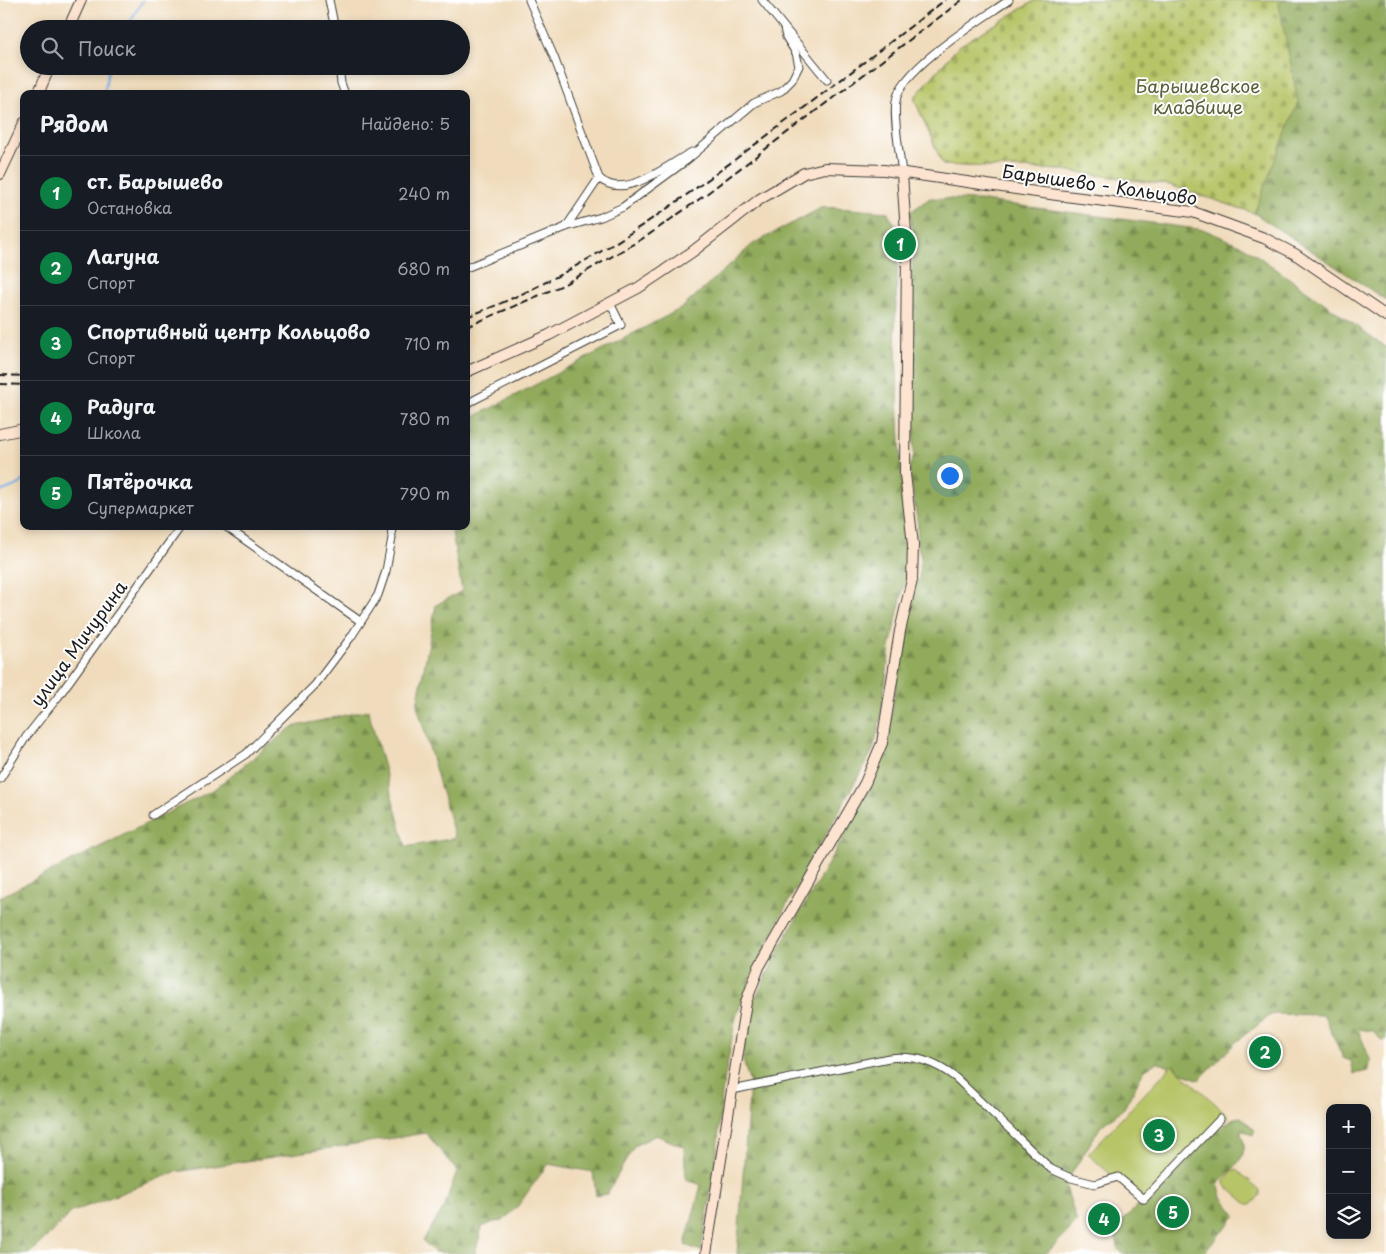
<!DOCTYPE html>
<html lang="ru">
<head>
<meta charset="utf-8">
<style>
  :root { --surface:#171b24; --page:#20242c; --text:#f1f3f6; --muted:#9ea1a6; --line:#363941; --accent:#0b8043 }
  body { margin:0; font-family:"Playpen Sans",sans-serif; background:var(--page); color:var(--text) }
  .controls { position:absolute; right:15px; bottom:15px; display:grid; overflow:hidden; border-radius:10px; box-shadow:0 2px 8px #0003 }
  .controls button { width:45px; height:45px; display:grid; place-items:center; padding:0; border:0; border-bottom:1px solid var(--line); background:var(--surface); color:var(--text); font:25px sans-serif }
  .you { position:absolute; left:949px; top:475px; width:18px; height:18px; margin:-12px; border:4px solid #fff; border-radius:50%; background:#1a73e8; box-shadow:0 0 0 8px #1a73e833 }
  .badge { display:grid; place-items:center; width:32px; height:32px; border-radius:50%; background:var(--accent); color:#fff; font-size:16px; font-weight:700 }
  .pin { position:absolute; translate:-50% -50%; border:2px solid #fff; box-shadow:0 1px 5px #0006 }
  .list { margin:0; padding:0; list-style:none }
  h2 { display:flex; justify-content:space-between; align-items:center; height:65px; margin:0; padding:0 20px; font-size:21px }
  h2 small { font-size:16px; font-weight:400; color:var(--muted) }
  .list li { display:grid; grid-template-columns:32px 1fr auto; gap:15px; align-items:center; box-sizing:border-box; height:75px; padding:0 20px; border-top:1px solid var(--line) }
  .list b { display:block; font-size:19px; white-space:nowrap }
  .list p { margin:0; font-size:16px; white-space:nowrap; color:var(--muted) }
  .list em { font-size:16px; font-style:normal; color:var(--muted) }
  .icon { flex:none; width:28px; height:28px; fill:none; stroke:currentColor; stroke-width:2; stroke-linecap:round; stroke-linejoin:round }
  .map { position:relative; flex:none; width:1386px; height:1254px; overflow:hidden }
  .search { position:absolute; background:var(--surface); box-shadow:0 2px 8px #0003; left:20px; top:20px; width:450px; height:55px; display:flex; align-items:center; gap:12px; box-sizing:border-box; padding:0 18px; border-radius:28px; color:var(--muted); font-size:19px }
  .panel { position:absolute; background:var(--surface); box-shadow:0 2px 8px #0003; left:20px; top:90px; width:450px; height:440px; border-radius:10px }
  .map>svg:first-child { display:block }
  .forest { fill:url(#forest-firs); stroke:#56633c }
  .cemetery { fill:url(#cemetery-stones); stroke:#6a7042 }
  .pitch { fill:#b7c567; stroke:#6a7042 }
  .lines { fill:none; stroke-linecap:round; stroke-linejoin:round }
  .stream { stroke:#74ace3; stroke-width:2 }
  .minor-casing { stroke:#3c3934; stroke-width:9 }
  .secondary-casing { stroke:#3c3934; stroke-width:12 }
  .minor { stroke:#fff; stroke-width:7 }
  .secondary { stroke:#fde4d1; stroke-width:10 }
  .rail { stroke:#1c1c1c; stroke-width:2; stroke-dasharray:8 4; stroke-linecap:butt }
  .labels { text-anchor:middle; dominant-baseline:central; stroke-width:4; stroke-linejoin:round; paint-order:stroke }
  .park-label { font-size:18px; fill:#5a603a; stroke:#fff }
  .street-label { font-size:18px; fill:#1c1c1c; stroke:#fff }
</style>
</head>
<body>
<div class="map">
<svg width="1386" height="1254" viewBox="0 0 1386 1254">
  <defs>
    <pattern id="forest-firs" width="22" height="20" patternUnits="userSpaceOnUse" patternTransform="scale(1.25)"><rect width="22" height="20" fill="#91aa5c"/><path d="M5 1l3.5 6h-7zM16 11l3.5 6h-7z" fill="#768a4b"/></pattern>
    <pattern id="cemetery-stones" width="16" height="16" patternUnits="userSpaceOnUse" patternTransform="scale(1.25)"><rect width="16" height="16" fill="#b7c567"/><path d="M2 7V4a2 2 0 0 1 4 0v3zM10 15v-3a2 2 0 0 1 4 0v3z" fill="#9da959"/></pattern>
  </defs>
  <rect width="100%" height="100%" fill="#fff"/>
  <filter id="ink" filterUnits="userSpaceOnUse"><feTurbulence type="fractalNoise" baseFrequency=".02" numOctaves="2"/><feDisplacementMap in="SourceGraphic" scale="10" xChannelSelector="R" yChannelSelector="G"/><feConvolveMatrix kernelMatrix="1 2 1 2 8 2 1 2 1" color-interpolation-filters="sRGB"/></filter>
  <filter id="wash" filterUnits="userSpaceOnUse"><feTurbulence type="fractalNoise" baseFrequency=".0096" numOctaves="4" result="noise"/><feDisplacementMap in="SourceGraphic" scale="20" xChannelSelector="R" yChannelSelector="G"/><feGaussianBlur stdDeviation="1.12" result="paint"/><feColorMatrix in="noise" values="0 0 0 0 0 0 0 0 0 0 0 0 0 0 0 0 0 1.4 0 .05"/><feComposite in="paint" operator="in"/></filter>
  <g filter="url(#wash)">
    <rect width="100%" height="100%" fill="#f0dcbc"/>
    <!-- forest -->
    <g class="forest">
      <polygon points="1036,0 1386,0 1386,300 1254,213 1170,185 1063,170 943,165 914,98 959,46"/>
      <polygon points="930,198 976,200 1205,230 1245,247 1386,347 1386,1040 1382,1041 1373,1031 1358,1029 1371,1062 1368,1071 1354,1074 1351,1061 1343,1058 1324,1015 1272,1014 1237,1041 1199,1080 1158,1062 1145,1069 1124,1108 1101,1126 1065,1184 1077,1222 1046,1254 737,1254 750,1084 743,1060 745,1034 751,1007 784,940 852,822 877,773 887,744 902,646 913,589 919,578 921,557 917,543 918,526 909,467 914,456 913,379 908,354 912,332 911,284 914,244 910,212"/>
      <polygon points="823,207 887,212 896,226 898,251 895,327 906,577 890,647 881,717 873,750 785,908 758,963 736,1016 722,1093 716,1164 701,1251 685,1245 701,1185 686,1179 684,1147 656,1135 634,1146 607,1194 596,1196 593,1172 548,1164 517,1207 503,1221 494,1222 482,1227 475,1254 435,1252 423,1241 444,1207 457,1171 426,1133 176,1172 72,1212 29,1254 0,1254 0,897 213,790 292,727 368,710 406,847 455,838 417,705 436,605 462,591 451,526 466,526 466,421 682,308 753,244"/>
      <path d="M1241 1117 1255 1130 1253 1135 1242 1130 1241 1134C1252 1156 1232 1169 1218 1184L1222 1197 1236 1215 1203 1254H1123L1118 1248 1115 1232 1123 1220 1198 1145 1234 1118Z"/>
    </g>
    <!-- cemetery -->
    <polygon class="cemetery" points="1036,0 1278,0 1298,102 1254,213 1170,185 1063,170 943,165 914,98 959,46"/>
    <!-- pitch -->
    <g class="pitch">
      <polygon points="1172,1065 1229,1116 1147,1207 1088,1154"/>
      <polygon points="1233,1170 1237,1170 1260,1190 1260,1195 1252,1204 1247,1204 1224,1184 1224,1181"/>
    </g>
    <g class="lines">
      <!-- stream -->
      <g class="stream">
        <polyline points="126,29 143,0"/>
        <polyline points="104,94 109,66"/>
        <polyline points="0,492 20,484 24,480"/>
      </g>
    </g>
  </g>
  <g filter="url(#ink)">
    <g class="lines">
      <!-- minor casing -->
      <g class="minor-casing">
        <g id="minor">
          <polyline points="329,0 335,29"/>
          <path d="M529 0 554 57 599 178C625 202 668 164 692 152"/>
          <polyline points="762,0 827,80"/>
          <polyline points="339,66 341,83 345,94"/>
          <path d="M902 174C900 153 893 121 896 101 900 69 982 19 1009 0"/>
          <polyline points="566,227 599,178"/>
          <polyline points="466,268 566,227 601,217 623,207 687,160 754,103 781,91 792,80 799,66 796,53 786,37 784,28"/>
          <polyline points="466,404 621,325 610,303"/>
          <polyline points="225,526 360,621"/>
          <polyline points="0,779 26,737 58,697 181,526"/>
          <polyline points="153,815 246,754 315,685 351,637 378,595 386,571 392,538 391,526"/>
          <path d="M732 1090 889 1058C916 1055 935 1062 956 1078L1051 1169 1071 1178 1095 1184 1118 1177 1144 1199 1220 1119"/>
        </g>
      </g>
      <!-- secondary casing -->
      <g class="secondary-casing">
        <g id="secondary">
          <polyline points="68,29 81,0"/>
          <polyline points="38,94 50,66"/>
          <polyline points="0,174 24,123"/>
          <polyline points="466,372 549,335 638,288 692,252 760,199 804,173 825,168 884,170 1057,195 1193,212 1264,238 1295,254 1386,316"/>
          <polyline points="0,434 24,429"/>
          <polyline points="706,1254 746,1002 759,967 865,783 882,743 900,631 912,580 913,545 905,474 907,247 902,174"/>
        </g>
      </g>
      <!-- minor -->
      <use href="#minor" class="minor"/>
      <!-- secondary -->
      <use href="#secondary" class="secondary"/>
      <!-- rail -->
      <g class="rail">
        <path d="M466 317C571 279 661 215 749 149 815 100 880 50 945 0"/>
        <polyline points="466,327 563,285 647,236 701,198 962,0"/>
        <polyline points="0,375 24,376"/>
        <polyline points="0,384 24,385"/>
      </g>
    </g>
  </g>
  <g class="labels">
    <!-- park labels -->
    <g class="park-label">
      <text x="1198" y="85">Барышевское<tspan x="1198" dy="21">кладбище</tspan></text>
    </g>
    <!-- street labels -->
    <g class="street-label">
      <text transform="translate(1100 184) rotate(8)">Барышево - Кольцово</text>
      <text transform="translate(78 643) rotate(-54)">улица Мичурина</text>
    </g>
  </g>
</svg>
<div class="controls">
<button>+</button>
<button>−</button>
<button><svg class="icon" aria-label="layers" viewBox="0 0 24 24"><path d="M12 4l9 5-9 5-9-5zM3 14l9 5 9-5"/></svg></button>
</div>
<div class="you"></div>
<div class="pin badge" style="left:900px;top:244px">1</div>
<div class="pin badge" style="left:1265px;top:1052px">2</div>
<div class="pin badge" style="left:1159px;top:1135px">3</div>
<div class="pin badge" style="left:1104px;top:1219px">4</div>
<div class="pin badge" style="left:1173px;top:1212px">5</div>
<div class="search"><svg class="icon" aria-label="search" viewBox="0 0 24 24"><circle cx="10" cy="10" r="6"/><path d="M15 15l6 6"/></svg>Поиск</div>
<section class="panel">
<h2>Рядом<small>Найдено: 5</small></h2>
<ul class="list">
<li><span class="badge">1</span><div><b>ст. Барышево</b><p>Остановка</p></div><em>240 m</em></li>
<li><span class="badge">2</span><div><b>Лагуна</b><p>Спорт</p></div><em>680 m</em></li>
<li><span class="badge">3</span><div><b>Спортивный центр Кольцово</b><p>Спорт</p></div><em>710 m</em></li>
<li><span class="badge">4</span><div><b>Радуга</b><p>Школа</p></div><em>780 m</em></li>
<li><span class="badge">5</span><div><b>Пятёрочка</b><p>Супермаркет</p></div><em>790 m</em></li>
</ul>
</section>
</div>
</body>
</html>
